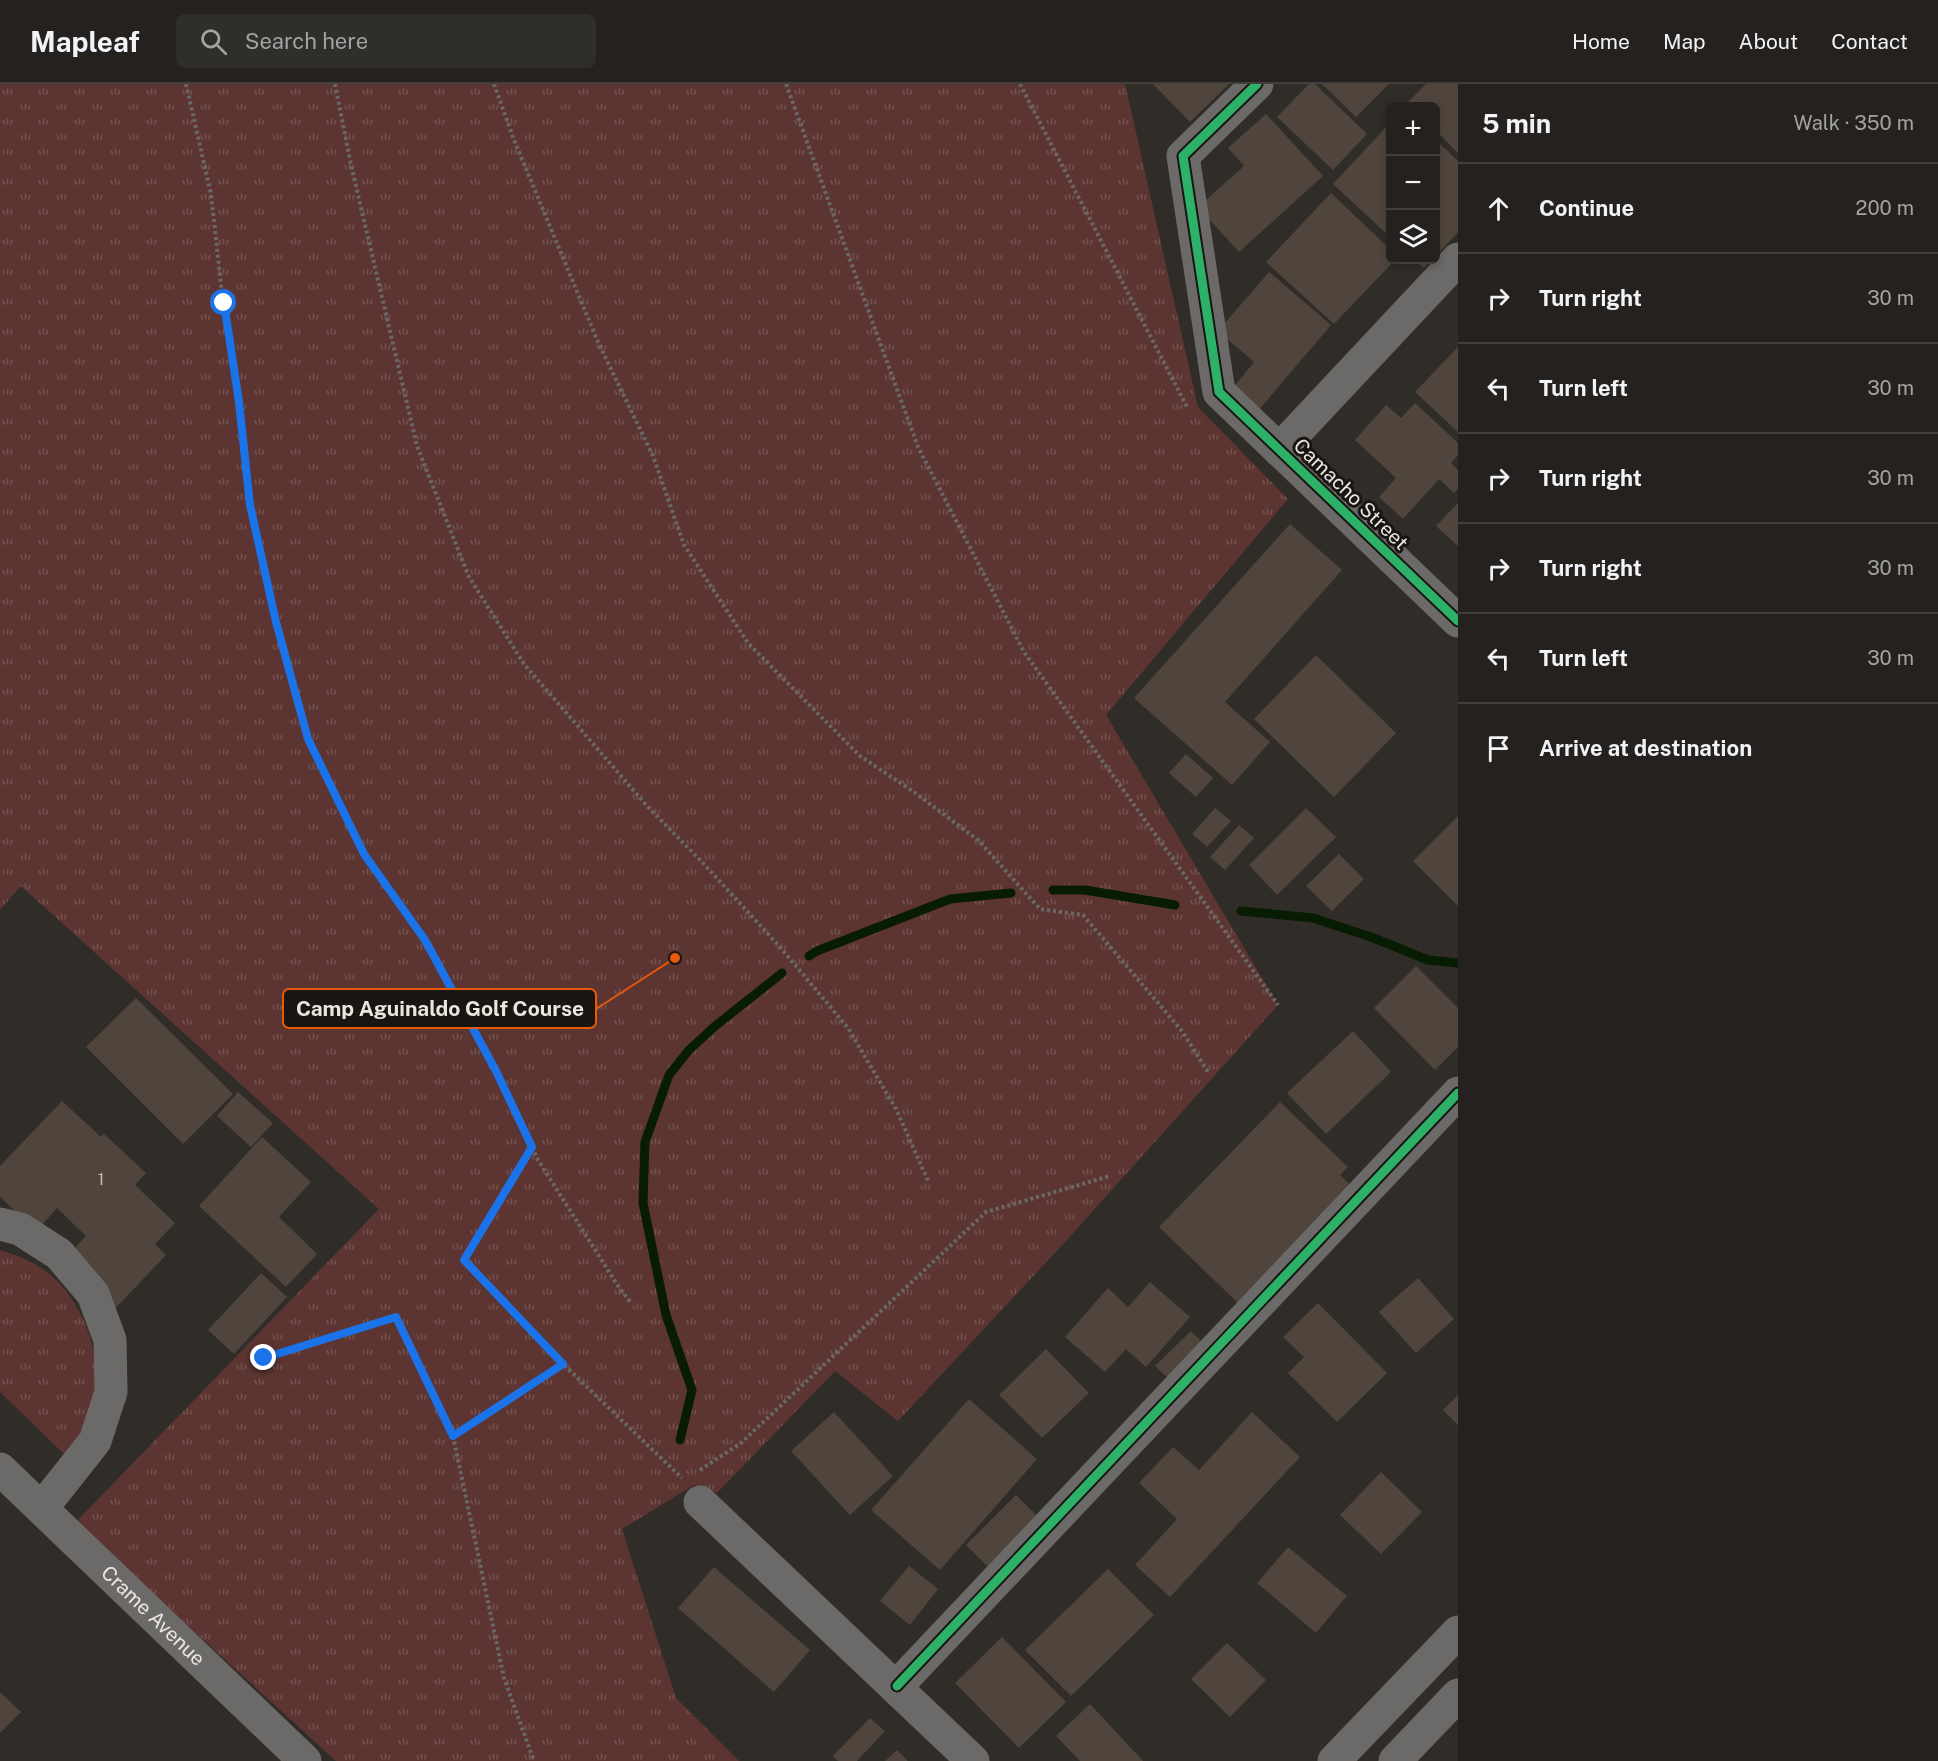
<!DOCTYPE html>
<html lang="en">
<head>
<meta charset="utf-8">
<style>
  :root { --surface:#24211e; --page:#302e2b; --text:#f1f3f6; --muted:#a3a3a4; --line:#413e3c }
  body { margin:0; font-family:"Public Sans",sans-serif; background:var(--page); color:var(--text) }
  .controls { position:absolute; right:18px; top:18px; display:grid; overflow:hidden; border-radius:9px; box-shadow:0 3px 9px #0003 }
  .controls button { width:54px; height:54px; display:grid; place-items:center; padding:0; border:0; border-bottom:2px solid var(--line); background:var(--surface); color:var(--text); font:30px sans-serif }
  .stop { position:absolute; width:18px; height:18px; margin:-14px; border:4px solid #1a73e8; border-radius:50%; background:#fff }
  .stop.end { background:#1a73e8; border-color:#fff; box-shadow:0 2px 6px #0008 }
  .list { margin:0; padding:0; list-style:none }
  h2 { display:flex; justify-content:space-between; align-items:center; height:78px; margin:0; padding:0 24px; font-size:26px }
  h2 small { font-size:20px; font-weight:400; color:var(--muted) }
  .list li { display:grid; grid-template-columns:39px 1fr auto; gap:18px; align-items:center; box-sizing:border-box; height:90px; padding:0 24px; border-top:2px solid var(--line) }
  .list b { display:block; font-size:22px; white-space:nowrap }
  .list em { font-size:20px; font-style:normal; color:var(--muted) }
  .icon { flex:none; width:33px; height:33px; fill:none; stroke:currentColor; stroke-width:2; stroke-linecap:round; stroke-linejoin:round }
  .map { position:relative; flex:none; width:1458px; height:1677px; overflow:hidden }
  header { display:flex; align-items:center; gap:36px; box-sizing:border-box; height:84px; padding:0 30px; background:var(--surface); border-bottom:2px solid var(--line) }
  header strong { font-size:28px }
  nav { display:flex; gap:33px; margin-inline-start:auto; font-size:21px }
  .search { width:420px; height:54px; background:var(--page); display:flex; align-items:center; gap:15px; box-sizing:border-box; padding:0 21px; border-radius:9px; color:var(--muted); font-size:22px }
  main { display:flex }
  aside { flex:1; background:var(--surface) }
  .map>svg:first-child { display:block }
  .grass { fill:url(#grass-tufts) }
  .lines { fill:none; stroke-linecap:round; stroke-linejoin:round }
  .stream { stroke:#081c04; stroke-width:9 }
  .building { fill:#4f453c }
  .path { stroke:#6a6866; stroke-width:4; stroke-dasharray:3 3; stroke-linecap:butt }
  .minor { stroke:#6b6a69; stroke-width:33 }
  .cycleway-casing { stroke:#191612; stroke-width:13 }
  .cycleway { stroke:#2db169; stroke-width:9 }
  .route { stroke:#1a73e8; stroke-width:8 }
  .labels { text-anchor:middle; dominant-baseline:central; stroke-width:6; stroke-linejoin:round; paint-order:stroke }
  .number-label { font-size:16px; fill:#c2bdb6 }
  .street-label { font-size:20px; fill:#e9e5df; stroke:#191612 }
  .leader { fill:none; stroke:#e8590c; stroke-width:2 }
  .callout-dot { fill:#e8590c; stroke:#191612; stroke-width:2 }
  .callout { fill:#191612; stroke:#e8590c; stroke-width:2 }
  .callout-label { font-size:21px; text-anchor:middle; font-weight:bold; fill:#e9e5df }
</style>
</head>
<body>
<header>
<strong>Mapleaf</strong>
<div class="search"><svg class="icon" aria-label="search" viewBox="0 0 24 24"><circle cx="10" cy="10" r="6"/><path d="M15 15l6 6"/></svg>Search here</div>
<nav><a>Home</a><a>Map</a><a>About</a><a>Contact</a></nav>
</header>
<main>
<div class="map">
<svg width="1458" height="1677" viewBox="0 0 1458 1677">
  <defs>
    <pattern id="grass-tufts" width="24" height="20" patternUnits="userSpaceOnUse" patternTransform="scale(1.5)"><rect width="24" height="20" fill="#5c3532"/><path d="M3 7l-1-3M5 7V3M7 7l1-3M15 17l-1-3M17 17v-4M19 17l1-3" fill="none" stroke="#73524f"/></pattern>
  </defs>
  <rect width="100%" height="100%" fill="#302c28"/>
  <!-- grass -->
  <g class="grass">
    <polygon points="0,0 1125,0 1198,323 1288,415 1106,631 1278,921 1065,1158 898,1337 835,1287 717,1409 694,1401 622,1445 676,1614 739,1677 336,1677 75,1439 379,1125 21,802 0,826"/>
    <path d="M0 1166C19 1172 38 1179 53 1193 88 1226 106 1281 90 1328 84 1344 75 1358 65 1371L0 1308Z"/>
  </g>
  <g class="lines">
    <!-- stream -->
    <g class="stream">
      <polyline points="1053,806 1085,806 1175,821"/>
      <polyline points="1241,827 1313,834 1371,853 1428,876 1458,879"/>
      <polyline points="809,872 817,867 950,815 1011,809"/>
      <polyline points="680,1356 692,1306 666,1231 643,1119 645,1058 669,991 689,966 714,943 782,889"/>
    </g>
  </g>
  <!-- building -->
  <g class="building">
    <polygon points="1153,0 1229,0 1190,38"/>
    <polygon points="1309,0 1315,0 1367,50 1333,86 1277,33"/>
    <polygon points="1322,0 1389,0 1356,33"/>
    <polygon points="1426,0 1458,0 1458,69 1436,47 1436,22 1411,22 1407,19"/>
    <polygon points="1266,30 1323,92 1239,168 1198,123 1244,82 1228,64"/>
    <polygon points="1390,39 1390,153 1333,100"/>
    <polygon points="1436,56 1458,77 1458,148 1436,172"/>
    <polygon points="1331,109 1390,165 1390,176 1395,176 1334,240 1266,178"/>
    <polygon points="1414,176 1432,176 1424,184"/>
    <polygon points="1269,188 1331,241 1258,327 1232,305 1254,278 1218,247"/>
    <polygon points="1458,263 1458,348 1415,308"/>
    <polygon points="1415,319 1458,359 1458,371 1451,379 1458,386 1458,404 1454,409 1439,395 1403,435 1379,413 1396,394 1355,356 1386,321 1401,334"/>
    <polygon points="1458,419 1458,462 1436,442"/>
    <polygon points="1290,440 1342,486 1225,618 1270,658 1232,701 1134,614"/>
    <polygon points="1316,571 1396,649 1334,713 1254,635"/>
    <polygon points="1186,670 1213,694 1196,713 1169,689"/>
    <polygon points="1215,724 1231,737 1207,763 1192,750"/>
    <polygon points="1306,724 1336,753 1277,811 1249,781"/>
    <polygon points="1458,732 1458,822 1413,777"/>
    <polygon points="1239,741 1254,754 1225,786 1210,773"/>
    <polygon points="1339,770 1364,795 1332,827 1306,802"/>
    <polygon points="1416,882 1458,924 1458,963 1435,986 1374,924"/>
    <polygon points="136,914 233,1010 183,1060 86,963"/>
    <polygon points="1353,947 1391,988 1326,1050 1287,1009"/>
    <polygon points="238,1008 273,1039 251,1063 217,1032"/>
    <polygon points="62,1017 101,1053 104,1050 146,1089 135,1101 175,1139 155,1160 166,1171 108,1232 69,1170 86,1152 57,1124 36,1147 0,1113 0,1082"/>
    <polygon points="1280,1018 1348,1083 1340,1091 1353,1103 1239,1220 1159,1143"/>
    <polygon points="262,1053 311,1098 279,1133 317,1170 286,1203 199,1122"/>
    <polygon points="261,1189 287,1213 234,1270 208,1246"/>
    <polygon points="1418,1194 1454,1235 1416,1269 1379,1228"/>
    <polygon points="1150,1198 1190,1233 1146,1283 1126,1265 1105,1288 1065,1253 1108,1204 1128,1223"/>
    <polygon points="1318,1219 1387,1289 1337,1338 1288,1289 1304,1273 1283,1253"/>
    <polygon points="1191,1247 1207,1263 1172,1298 1155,1282"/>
    <polygon points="1046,1265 1089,1309 1042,1354 999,1311"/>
    <polygon points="1458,1311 1458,1341 1443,1326"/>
    <polygon points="969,1315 1037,1375 940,1486 871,1426"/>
    <polygon points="834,1328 893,1392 850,1431 791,1367"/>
    <polygon points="1252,1328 1300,1373 1170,1513 1135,1481 1177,1435 1139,1399 1173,1363 1199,1386"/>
    <polygon points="1381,1388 1422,1428 1381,1470 1340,1431"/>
    <polygon points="1016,1411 1039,1434 989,1484 966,1461"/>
    <polygon points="1288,1463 1347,1512 1316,1549 1257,1499"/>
    <polygon points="909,1482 938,1505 910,1541 880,1517"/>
    <polygon points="714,1483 810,1566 774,1608 678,1524"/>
    <polygon points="1108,1485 1154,1531 1071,1612 1025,1566"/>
    <polygon points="1002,1553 1066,1618 1019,1664 955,1599"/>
    <polygon points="1227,1559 1266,1596 1230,1633 1191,1595"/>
    <polygon points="0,1608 21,1628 0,1649"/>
    <polygon points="1090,1620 1143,1677 1080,1677 1056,1652"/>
    <polygon points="870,1634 885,1647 857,1677 838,1677 833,1672"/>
    <polygon points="897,1666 908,1677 885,1677"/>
  </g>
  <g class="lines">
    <!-- path -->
    <g class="path">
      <polyline points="186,0 211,110 223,219 239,318 250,421 276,538 308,655 364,770 425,856 496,987 538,1076 620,1205 632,1220"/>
      <polyline points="335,0 351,81 417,362 469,493 524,580 647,722 702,778 780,863 848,944 896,1025 929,1099"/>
      <polyline points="494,0 514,56 598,258 653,372 684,461 748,559 860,672 914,708 978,756 1040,825 1083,831 1182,947 1208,988"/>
      <polyline points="786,0 918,363 1024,568 1278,921"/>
      <polyline points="1020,0 1187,323"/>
      <polyline points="531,1064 464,1176 563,1280 682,1394"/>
      <polyline points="264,1274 396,1233 453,1352 504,1594 534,1677"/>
      <polyline points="453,1352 563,1280"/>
      <polyline points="700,1386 741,1359 986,1128 1110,1092"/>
    </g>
    <!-- minor -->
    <g class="minor">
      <polyline points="1257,0 1183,72 1219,308 1458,537"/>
      <polyline points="1279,366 1458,175"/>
      <polyline points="0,1140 20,1145 59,1170 93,1210 110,1256 111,1308 95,1357 42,1424"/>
      <path id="s1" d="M0 1385 305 1677"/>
      <polyline points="700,1418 973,1677"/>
      <polyline points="897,1602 1458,1009"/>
      <polyline points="1334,1677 1458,1548"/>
      <polyline points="1395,1677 1458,1611"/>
    </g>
    <!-- cycleway casing -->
    <g class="cycleway-casing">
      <g id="cycleway">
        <polyline points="1257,0 1183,72 1219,308 1458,537"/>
        <polyline points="897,1602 1458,1009"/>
      </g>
    </g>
    <!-- cycleway -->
    <use href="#cycleway" class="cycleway"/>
  </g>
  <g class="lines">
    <!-- route -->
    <polyline class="route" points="224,219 239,318 250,421 276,538 308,655 364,770 425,856 496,987 532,1063 464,1176 563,1280 453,1352 396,1233 264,1274"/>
  </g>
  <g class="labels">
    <!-- number labels -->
    <g class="number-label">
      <text x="101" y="1095">1</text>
    </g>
    <!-- street labels -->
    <g class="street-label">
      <text transform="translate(1351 410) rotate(44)">Camacho Street</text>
      <text stroke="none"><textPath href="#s1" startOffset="212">Crame Avenue</textPath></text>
    </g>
  </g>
  <!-- callouts -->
  <path class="leader" d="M675 874L596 925"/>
  <circle class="callout-dot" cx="675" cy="874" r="6"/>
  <rect class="callout" x="283" y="905" width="313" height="39" rx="6"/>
  <g class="callout-label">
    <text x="440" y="932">Camp Aguinaldo Golf Course</text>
  </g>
</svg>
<div class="controls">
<button>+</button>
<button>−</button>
<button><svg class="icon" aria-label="layers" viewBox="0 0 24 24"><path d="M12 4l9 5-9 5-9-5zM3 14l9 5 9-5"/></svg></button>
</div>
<div class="stop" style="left:224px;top:219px"></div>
<div class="stop end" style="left:264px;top:1274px"></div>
</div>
<aside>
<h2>5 min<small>Walk · 350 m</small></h2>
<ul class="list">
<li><svg class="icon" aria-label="ahead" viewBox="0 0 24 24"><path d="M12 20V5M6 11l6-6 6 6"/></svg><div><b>Continue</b></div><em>200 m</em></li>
<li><svg class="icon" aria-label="right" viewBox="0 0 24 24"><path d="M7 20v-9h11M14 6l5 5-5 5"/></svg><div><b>Turn right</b></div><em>30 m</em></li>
<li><svg class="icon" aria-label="left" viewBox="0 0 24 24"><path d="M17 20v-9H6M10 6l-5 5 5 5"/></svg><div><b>Turn left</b></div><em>30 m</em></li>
<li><svg class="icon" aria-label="right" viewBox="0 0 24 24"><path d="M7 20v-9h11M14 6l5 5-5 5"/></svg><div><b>Turn right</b></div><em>30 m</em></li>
<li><svg class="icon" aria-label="right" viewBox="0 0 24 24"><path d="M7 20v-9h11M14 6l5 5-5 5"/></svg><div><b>Turn right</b></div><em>30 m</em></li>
<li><svg class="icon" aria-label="left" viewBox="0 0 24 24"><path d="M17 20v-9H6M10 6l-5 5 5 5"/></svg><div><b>Turn left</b></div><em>30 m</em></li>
<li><svg class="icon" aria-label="arrive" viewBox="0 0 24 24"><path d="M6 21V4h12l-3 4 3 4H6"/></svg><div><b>Arrive at destination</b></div></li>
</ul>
</aside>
</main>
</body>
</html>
